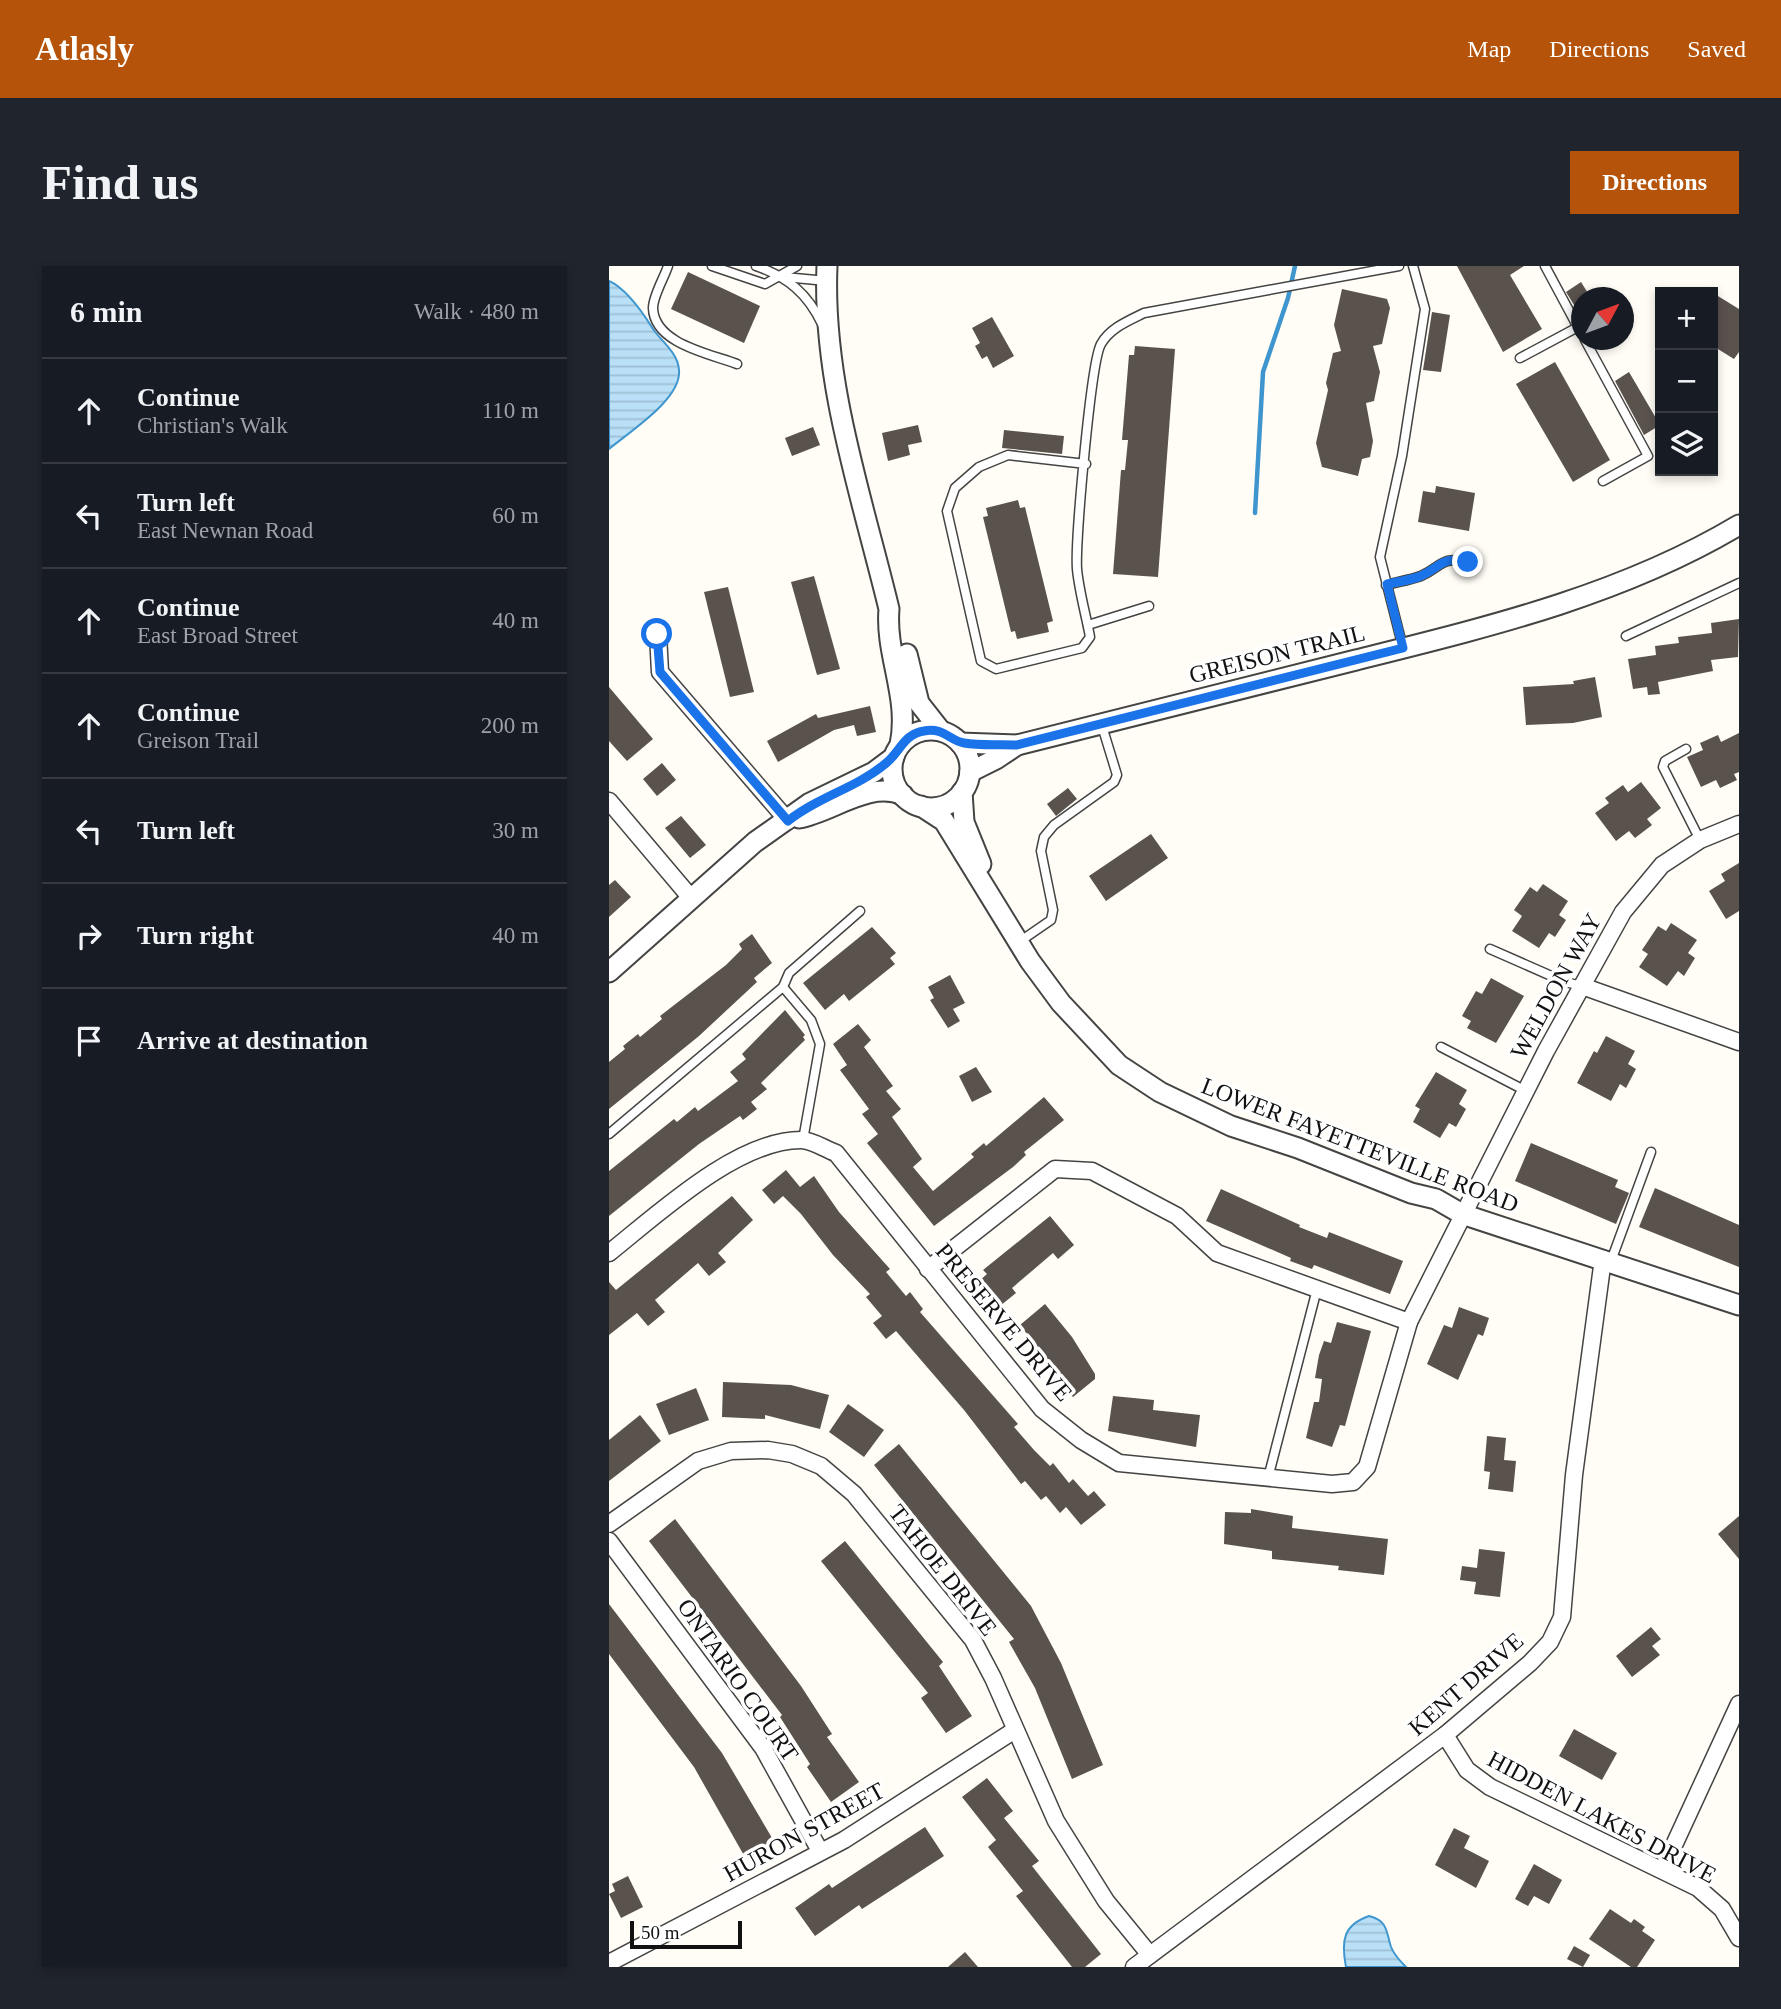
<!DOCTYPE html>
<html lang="en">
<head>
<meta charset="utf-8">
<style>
  :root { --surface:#171b24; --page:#20242c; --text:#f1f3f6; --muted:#9ea1a6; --line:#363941; --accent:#b45309 }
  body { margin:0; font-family:"Times New Roman",serif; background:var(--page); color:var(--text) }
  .controls { position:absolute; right:21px; top:21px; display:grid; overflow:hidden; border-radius:0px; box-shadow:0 4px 10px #0003 }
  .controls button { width:63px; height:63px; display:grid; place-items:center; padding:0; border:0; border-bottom:2px solid var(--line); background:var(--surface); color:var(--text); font:35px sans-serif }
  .compass { position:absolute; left:962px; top:21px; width:63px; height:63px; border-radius:50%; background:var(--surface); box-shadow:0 4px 10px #0003; rotate:49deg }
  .scale { position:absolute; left:21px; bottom:18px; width:112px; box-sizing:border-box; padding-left:7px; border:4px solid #111; border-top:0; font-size:19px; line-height:24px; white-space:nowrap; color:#111; -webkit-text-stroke:5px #fff; paint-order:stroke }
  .stop { position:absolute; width:21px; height:21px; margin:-16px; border:5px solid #1a73e8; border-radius:50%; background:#fff }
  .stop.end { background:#1a73e8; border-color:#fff; box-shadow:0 2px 7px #0008 }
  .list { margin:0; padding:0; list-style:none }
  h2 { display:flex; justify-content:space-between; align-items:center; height:91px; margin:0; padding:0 28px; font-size:30px }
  h2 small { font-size:23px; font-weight:400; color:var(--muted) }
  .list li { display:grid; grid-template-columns:46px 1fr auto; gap:21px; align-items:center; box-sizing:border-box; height:105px; padding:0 28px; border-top:2px solid var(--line) }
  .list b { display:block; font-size:26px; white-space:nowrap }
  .list p { margin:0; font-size:23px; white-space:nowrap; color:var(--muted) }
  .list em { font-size:23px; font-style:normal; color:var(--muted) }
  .icon { flex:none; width:38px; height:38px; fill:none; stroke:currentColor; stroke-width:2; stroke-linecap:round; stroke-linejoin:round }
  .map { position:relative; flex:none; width:1130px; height:1701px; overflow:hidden; border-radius:0px }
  header { display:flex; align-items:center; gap:42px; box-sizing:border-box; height:98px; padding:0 35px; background:var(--accent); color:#fff }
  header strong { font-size:33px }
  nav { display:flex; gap:38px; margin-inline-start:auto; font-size:24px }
  .intro { display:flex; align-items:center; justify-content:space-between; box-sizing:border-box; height:168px; padding:0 42px }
  h1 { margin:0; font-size:49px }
  .button { padding:18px 32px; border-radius:0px; background:var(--accent); color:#fff; font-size:24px; font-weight:700 }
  main { display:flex; gap:42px; padding:0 42px }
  aside { flex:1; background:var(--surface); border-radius:0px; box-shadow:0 4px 10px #0003 }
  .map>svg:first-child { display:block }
  .water { fill:url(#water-rules); stroke:#3f96cf; stroke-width:2 }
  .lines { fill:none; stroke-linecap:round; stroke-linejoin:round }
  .stream { stroke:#3f96cf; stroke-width:4.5 }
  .building { fill:#5a524d }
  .service-casing { stroke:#444; stroke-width:11 }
  .minor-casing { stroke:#444; stroke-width:19 }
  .tertiary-casing { stroke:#444; stroke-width:23 }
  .service { stroke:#fff; stroke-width:8 }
  .minor { stroke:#fff; stroke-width:16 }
  .tertiary { stroke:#fff; stroke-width:19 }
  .route { stroke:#1a73e8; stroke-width:9 }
  .labels { text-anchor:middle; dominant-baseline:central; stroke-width:7; stroke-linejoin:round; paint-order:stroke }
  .street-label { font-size:24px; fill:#111; stroke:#fff }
</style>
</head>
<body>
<header>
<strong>Atlasly</strong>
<nav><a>Map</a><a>Directions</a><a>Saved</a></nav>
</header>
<div class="intro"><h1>Find us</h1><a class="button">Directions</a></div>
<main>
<aside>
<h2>6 min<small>Walk · 480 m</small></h2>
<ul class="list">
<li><svg class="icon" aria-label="ahead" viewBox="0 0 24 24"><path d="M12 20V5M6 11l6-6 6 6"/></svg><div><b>Continue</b><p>Christian's Walk</p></div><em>110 m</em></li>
<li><svg class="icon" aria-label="left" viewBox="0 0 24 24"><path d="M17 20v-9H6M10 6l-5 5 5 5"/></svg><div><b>Turn left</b><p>East Newnan Road</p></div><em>60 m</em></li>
<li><svg class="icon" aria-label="ahead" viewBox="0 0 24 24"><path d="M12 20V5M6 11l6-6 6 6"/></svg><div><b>Continue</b><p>East Broad Street</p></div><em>40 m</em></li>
<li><svg class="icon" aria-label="ahead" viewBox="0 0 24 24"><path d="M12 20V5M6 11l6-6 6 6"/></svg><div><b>Continue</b><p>Greison Trail</p></div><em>200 m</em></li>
<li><svg class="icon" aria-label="left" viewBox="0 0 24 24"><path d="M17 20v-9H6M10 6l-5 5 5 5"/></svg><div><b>Turn left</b></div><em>30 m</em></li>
<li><svg class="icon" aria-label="right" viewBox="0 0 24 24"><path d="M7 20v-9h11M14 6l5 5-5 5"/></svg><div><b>Turn right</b></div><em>40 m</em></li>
<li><svg class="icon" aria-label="arrive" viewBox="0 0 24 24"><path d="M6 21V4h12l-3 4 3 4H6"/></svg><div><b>Arrive at destination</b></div></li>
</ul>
</aside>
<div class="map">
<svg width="1130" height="1701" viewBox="0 0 1130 1701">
  <defs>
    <pattern id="water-rules" width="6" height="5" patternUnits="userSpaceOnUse" patternTransform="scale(1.75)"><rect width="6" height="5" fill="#b9e0f7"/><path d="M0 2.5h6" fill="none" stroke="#9ebfd3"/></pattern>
  </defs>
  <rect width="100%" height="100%" fill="#fffdf5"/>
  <!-- water -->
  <g class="water">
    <path d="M0 15C18 23 34 47 44 63 53 76 69 87 70 104 73 133 20 166 0 183Z"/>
    <path d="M760 1650C779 1655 777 1665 782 1681 785 1689 791 1695 797 1701H737C732 1675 734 1659 760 1650Z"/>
  </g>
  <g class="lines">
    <!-- stream -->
    <polyline class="stream" points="646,247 654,106 679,32 686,0"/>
  </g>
  <!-- building -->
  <g class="building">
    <polygon points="848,0 915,0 901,9 933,63 894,86"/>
    <polygon points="79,6 151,40 135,77 62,43"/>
    <polygon points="972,16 982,32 972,32 972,50 957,26"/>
    <polygon points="733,23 778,33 781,42 773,78 764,80 771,106 765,135 757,137 764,175 761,191 753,193 749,210 713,201 707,177 719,124 717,117 721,100 724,87 732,85 725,59"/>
    <polygon points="1104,27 1130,43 1130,86 1125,93 1104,80"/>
    <polygon points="823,46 841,49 832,106 814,104"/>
    <polygon points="383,51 405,90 384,102 378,90 373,93 366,80 371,77 363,62"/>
    <polygon points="526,80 566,83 549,311 504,308 512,204 516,204 519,174 513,174 520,89 525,89"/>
    <polygon points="946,96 1001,194 964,216 907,118"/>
    <polygon points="1020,106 1051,159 1035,169 1006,115"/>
    <polygon points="309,159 313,176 299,179 301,189 279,195 273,167"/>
    <polygon points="204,161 211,179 183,190 176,172"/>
    <polygon points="395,164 455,170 453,188 393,182"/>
    <polygon points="827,220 866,227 860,265 809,256 814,225 826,227"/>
    <polygon points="409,234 411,242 416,241 444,355 438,357 440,366 408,373 406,365 402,366 374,251 379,250 377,242"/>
    <polygon points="205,310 231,403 208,409 182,316"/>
    <polygon points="119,321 145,426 121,431 95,326"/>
    <polygon points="1130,353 1129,391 1102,394 1104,405 1049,416 1051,428 1039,429 1038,421 1024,423 1019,393 1047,389 1046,380 1070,377 1069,371 1103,367 1102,357"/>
    <polygon points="986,411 993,451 964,457 917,459 914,421 965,418 964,415"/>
    <polygon points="0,421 44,473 18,495 0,475"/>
    <polygon points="261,440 267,466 248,470 245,459 225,464 169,496 158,475 207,448 209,452"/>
    <polygon points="1130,467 1130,506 1125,508 1128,514 1111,522 1107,514 1092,521 1078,491 1094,484 1091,477 1109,469 1112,476"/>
    <polygon points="53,497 67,514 48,530 34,513"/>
    <polygon points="1032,516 1052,542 1038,553 1043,559 1026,572 1020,565 1007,575 986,547 1000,537 996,532 1014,519 1019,526"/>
    <polygon points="459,522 468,533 447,550 438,538"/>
    <polygon points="72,550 97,579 81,592 56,562"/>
    <polygon points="542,568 559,592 497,635 480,610"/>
    <polygon points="1130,597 1130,645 1117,653 1100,625 1116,615 1112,608"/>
    <polygon points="6,614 22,631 0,651 0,619"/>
    <polygon points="934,618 959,635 950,649 957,654 946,671 940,667 930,682 903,665 913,650 905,644 921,621 928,626"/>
    <polygon points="1062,657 1088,674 1079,687 1086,692 1075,710 1069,705 1058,720 1030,701 1039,688 1033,684 1049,660 1057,665"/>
    <polygon points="263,661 287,687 281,692 286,698 240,735 235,728 216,744 194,717"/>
    <polygon points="143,668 163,697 145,712 148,716 90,770 0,843 0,796 16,783 14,780 29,768 31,771 53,753 51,750 117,699 133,683 130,678"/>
    <polygon points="341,709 356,737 344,743 351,755 339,762 321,734 325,732 319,721"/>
    <polygon points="882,712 915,730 887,777 858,762 862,755 853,750 867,725 873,728"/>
    <polygon points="176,744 196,769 194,771 196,774 152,817 158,823 142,836 148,843 134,854 131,850 90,878 0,950 0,905 65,853 68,856 86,841 89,845 129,815 121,806 137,793 133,788"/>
    <polygon points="249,758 262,774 255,781 284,820 277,825 292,843 283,851 313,893 304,901 324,925 365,891 362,888 375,877 377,880 435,831 455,854 415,886 417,889 404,901 325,960 258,877 269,868 253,848 260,843 231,804 238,799 224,778"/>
    <polygon points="997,770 1026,785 1019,798 1027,803 1017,822 1011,818 1002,835 968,817 985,785 988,787"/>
    <polygon points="367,801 383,826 363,836 350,810"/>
    <polygon points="827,806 858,824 850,838 857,843 847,861 840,857 831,872 804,856 811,843 806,840"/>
    <polygon points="922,877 1009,914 1006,921 1020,927 1007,958 906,915"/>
    <polygon points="177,904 191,921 205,910 230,946 281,1003 277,1006 297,1030 301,1026 314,1043 311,1046 409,1158 405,1161 425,1184 441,1200 444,1197 460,1217 464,1213 479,1230 485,1225 497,1239 472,1259 457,1241 451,1247 437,1230 432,1234 416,1215 412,1218 355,1144 287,1065 277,1073 264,1057 273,1050 257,1031 261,1028 224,989 192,948 174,930 165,938 153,924"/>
    <polygon points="1046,922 1130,959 1130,1001 1030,961"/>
    <polygon points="612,923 691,959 690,961 718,972 720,966 794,995 781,1028 705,999 703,1003 681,995 682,992 597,955"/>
    <polygon points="123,930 144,954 109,987 117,996 100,1010 89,997 46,1034 56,1046 39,1060 28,1047 0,1069 0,1016 7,1024"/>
    <polygon points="441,950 465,979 449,993 444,987 403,1022 407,1027 391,1040 370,1015 378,1008 374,1004"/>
    <polygon points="436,1038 463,1071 486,1108 486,1113 464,1131 423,1081 426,1078 411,1059"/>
    <polygon points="850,1041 880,1052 874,1070 869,1068 849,1114 818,1098 835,1059 843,1062"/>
    <polygon points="728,1056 762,1065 736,1160 731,1159 723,1181 697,1172 705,1136 710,1136 713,1113 706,1112 710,1089 715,1075 722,1077"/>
    <polygon points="114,1116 182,1119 220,1129 211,1163 156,1149 156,1153 113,1151"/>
    <polygon points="87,1122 100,1154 60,1169 47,1138"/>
    <polygon points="504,1130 545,1134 544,1144 591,1149 587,1181 499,1165"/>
    <polygon points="239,1138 275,1164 255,1191 220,1166"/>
    <polygon points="31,1149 52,1175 0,1215 0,1174"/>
    <polygon points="878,1170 897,1172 895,1194 907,1195 904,1226 879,1223 881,1206 875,1205"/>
    <polygon points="290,1178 422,1340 452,1397 494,1499 463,1513 426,1422 400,1376 405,1373 265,1199"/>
    <polygon points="642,1243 684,1250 683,1262 779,1273 775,1309 729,1304 730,1300 663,1293 663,1285 615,1278 616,1246 642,1247"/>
    <polygon points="1130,1250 1130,1293 1109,1268"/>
    <polygon points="66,1253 192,1420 223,1468 218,1471 250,1516 222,1536 198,1501 201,1498 171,1451 173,1449 40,1275"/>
    <polygon points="236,1275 334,1396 330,1400 363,1450 337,1467 312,1432 319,1427 212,1295"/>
    <polygon points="870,1283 896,1286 891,1331 865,1328 867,1316 851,1314 853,1300 868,1302"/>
    <polygon points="0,1338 113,1487 166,1577 137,1593 85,1501 0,1388"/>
    <polygon points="1042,1361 1052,1373 1043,1380 1051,1389 1023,1411 1007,1390"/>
    <polygon points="965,1463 1008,1487 993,1514 950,1490"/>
    <polygon points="378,1512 404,1545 395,1552 430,1595 423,1600 492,1688 476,1701 463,1701 407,1630 414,1625 379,1581 387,1574 353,1531"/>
    <polygon points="316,1561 335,1590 253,1643 250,1639 206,1670 186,1642 220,1618 223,1622"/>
    <polygon points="845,1562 861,1570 855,1582 880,1595 867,1622 826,1599"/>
    <polygon points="925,1598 953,1614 940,1638 925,1630 919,1640 906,1633"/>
    <polygon points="19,1610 34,1641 12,1652 0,1628 6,1625 3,1618"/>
    <polygon points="1001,1643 1022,1657 1025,1653 1036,1661 1033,1665 1046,1674 1028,1701 1022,1701 980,1673"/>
    <polygon points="965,1680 981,1689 974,1701 958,1693"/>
    <polygon points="356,1686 369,1701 339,1701"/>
  </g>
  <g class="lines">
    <!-- service casing -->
    <g class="service-casing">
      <g id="service">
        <path d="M59 0C55 12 44 30 44 42 45 78 102 88 128 98"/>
        <polyline points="103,0 156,18 188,0"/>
        <path d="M147 0C179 11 199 28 213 58"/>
        <polyline points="936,0 972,67"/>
        <polyline points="175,11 218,15"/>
        <polyline points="976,74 1039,190 994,215"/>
        <polyline points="911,92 969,61"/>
        <path d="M477 198 399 189 370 201 346 222 338 245 372 395 387 403 473 382 481 371C477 349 470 325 468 303 466 276 482 95 492 78 501 62 519 55 535 47L790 0"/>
        <path d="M777 319C788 316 801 314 812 310 834 300 831 290 859 296"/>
        <polyline points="479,359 540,340"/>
        <polyline points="1017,370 1130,317"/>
        <polyline points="794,382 771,291 793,190 816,43 804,0"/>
        <polyline points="1077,483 1056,495 1054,501 1091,574"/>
        <polyline points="410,676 442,654 444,644 432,585 435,571 445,559 505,516 508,509 493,460"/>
        <polyline points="881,683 956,716 973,720"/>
        <polyline points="174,721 202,754 211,778 194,874"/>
        <polyline points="832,781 917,825"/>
        <polyline points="0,868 174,721 180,707 251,645"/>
        <polyline points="1002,995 1042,886"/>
        <polyline points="659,1212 708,1023"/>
      </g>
    </g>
    <!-- minor casing -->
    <g class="minor-casing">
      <g id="minor">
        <polyline points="49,368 51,406 179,555"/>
        <polyline points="0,535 82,632"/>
        <polyline points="973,720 1130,776"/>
        <path d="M0 987C49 948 128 874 192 874 203 874 216 883 227 887L433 1143 472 1174 510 1197 723 1218 744 1216 758 1201 800 1056 937 785 1014 646 1053 599 1091 574 1130 558"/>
        <polyline points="319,1003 446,903 483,905 568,950 608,987 800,1056"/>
        <polyline points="0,1258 89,1195 122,1185 159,1184 183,1188 212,1200 245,1228 364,1374 384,1412 447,1555 497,1635 541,1689"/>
        <polyline points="0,1275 154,1482 211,1585"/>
        <polyline points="836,1469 858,1504 881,1521 1089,1622 1113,1643 1130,1672"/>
        <polyline points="1054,1603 1130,1438"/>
        <polyline points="0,1697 235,1574 406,1464"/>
        <polyline points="525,1701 836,1469 921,1397 941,1376 953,1351 965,1209 994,993"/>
      </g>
    </g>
    <!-- tertiary casing -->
    <g class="tertiary-casing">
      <g id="tertiary">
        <path d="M218 0C213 116 253 231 280 343 276 389 301 431 291 479"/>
        <polyline points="298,388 310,437 332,465"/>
        <circle cx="322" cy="503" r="39"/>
        <path d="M351 477 408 479C521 450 634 422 747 394 879 361 1013 329 1130 259"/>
        <polyline points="361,506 387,493 408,479"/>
        <polyline points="353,526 355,556 372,598"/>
        <polyline points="312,540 335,555 421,695 452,737 510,799 551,826 622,860 689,882 802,927 827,933 853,948 1130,1039"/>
        <path d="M190 552C223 546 261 514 294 529"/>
        <polyline points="0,706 146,576 201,537 265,506 285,491"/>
      </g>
    </g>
    <!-- service -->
    <use href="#service" class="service"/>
    <!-- minor -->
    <use href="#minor" class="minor"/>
    <!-- tertiary -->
    <use href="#tertiary" class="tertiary"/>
  </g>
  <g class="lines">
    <!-- route -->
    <path class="route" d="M48 368 51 406 179 555C209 531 247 522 276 498 291 487 294 468 315 465 335 461 341 475 355 477 372 480 391 478 408 479L794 382 778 318C788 316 802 314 812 310 834 300 831 290 859 296"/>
  </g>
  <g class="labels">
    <!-- street labels -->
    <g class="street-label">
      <text transform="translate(668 388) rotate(-14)">GREISON TRAIL</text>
      <text transform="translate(947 720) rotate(-61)">WELDON WAY</text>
      <text transform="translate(751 879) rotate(21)">LOWER FAYETTEVILLE ROAD</text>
      <text transform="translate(395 1056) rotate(50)">PRESERVE DRIVE</text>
      <text transform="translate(334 1304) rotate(52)">TAHOE DRIVE</text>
      <text transform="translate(129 1414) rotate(55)">ONTARIO COURT</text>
      <text transform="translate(857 1418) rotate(-41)">KENT DRIVE</text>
      <text transform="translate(993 1551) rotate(28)">HIDDEN LAKES DRIVE</text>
      <text transform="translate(195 1566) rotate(-29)">HURON STREET</text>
    </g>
  </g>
</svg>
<div class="controls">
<button>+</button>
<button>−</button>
<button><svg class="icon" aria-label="layers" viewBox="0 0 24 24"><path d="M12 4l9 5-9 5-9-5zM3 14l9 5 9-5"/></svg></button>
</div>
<svg class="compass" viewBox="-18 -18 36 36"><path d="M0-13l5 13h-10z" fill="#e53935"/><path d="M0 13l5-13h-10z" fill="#9ea1a6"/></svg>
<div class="scale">50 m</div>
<div class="stop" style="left:48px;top:368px"></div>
<div class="stop end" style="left:859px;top:296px"></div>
</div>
</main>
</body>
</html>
